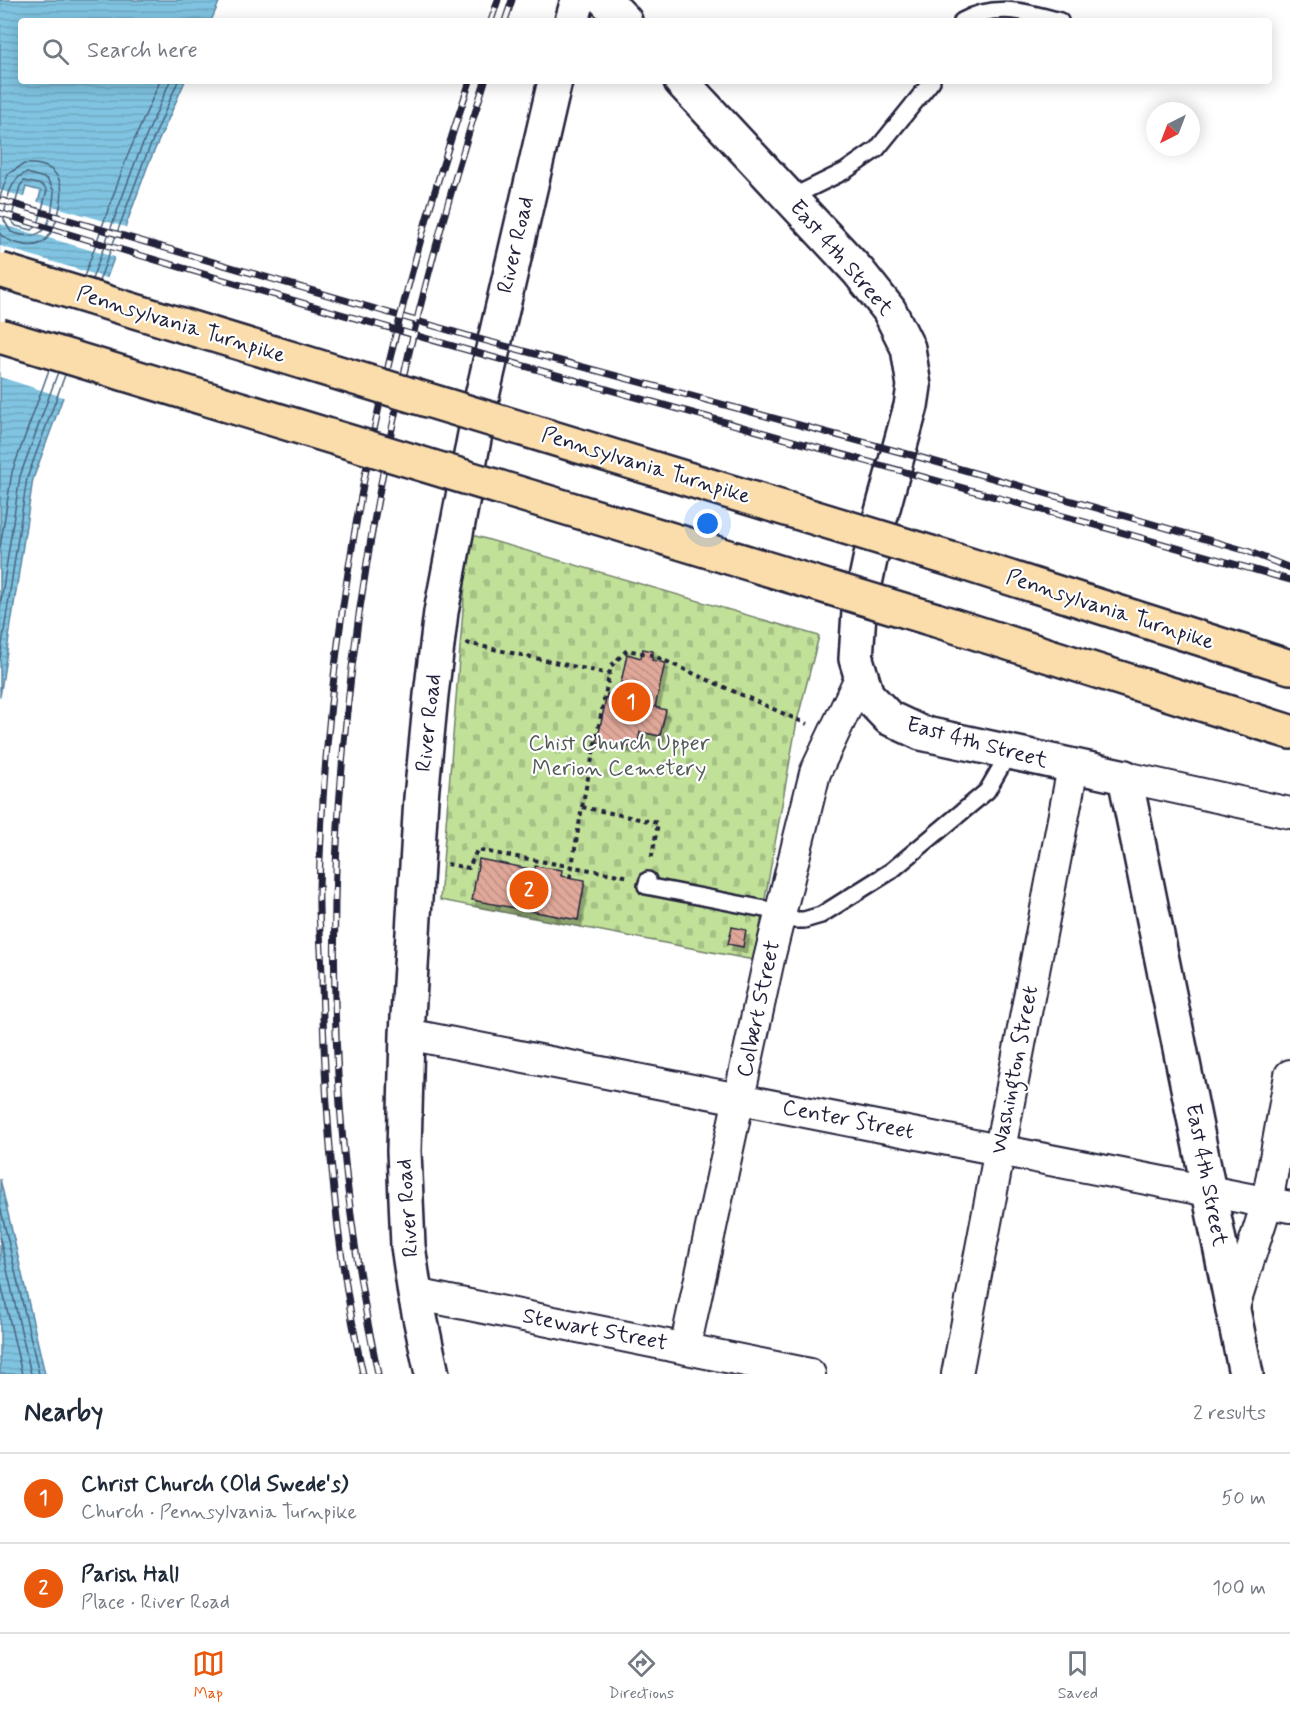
<!DOCTYPE html>
<html lang="en">
<head>
<meta charset="utf-8">
<style>
  :root { --surface:#fff; --page:#f2f2f3; --text:#1f2937; --muted:#747a83; --line:#e0e1e3; --accent:#ea580c }
  body { margin:0; font-family:Mynerve,sans-serif; background:var(--page); color:var(--text) }
  .compass { position:absolute; left:1146px; top:102px; width:54px; height:54px; border-radius:50%; background:var(--surface); box-shadow:0 3px 15px #0003; rotate:222deg }
  .you { position:absolute; left:708px; top:524px; width:21px; height:21px; margin:-15px; border:4px solid #fff; border-radius:50%; background:#1a73e8; box-shadow:0 0 0 9px #1a73e833 }
  .badge { display:grid; place-items:center; width:39px; height:39px; border-radius:50%; background:var(--accent); color:#fff; font-size:20px; font-weight:700 }
  .pin { position:absolute; translate:-50% -50%; border:3px solid #fff; box-shadow:0 2px 6px #0006 }
  .list { margin:0; padding:0; list-style:none }
  h2 { display:flex; justify-content:space-between; align-items:center; height:78px; margin:0; padding:0 24px; font-size:26px }
  h2 small { font-size:20px; font-weight:400; color:var(--muted) }
  .list li { display:grid; grid-template-columns:39px 1fr auto; gap:18px; align-items:center; box-sizing:border-box; height:90px; padding:0 24px; border-top:2px solid var(--line) }
  .list b { display:block; font-size:22px; white-space:nowrap }
  .list p { margin:0; font-size:20px; white-space:nowrap; color:var(--muted) }
  .list em { font-size:20px; font-style:normal; color:var(--muted) }
  .icon { flex:none; width:33px; height:33px; fill:none; stroke:currentColor; stroke-width:2; stroke-linecap:round; stroke-linejoin:round }
  .map { position:relative; flex:none; width:1290px; height:1374px; overflow:hidden }
  .search { position:absolute; background:var(--surface); box-shadow:0 3px 15px #0003; left:18px; right:18px; top:18px; height:66px; display:flex; align-items:center; gap:15px; box-sizing:border-box; padding:0 21px; border-radius:6px; color:var(--muted); font-size:22px }
  .sheet { height:258px; background:var(--surface) }
  nav { display:flex; justify-content:space-around; align-items:center; box-sizing:border-box; height:84px; border-top:2px solid var(--line); background:var(--surface); font-size:16px; color:var(--muted) }
  nav a { display:grid; justify-items:center; gap:3px }
  nav .on { color:var(--accent) }
  .map>svg:first-child { display:block }
  .cemetery { fill:url(#cemetery-stones); stroke:#72826a; stroke-width:1.5 }
  .water { fill:url(#water-rules); stroke:#5a839f; stroke-width:1.5; fill-rule:evenodd }
  .pier { fill:#fff }
  .lines { fill:none; stroke-linecap:round; stroke-linejoin:round }
  .shore { stroke:#48637d; stroke-width:1.5 }
  .building { fill:url(#building-back-hatch); stroke:#22223b; stroke-width:1.5; filter:url(#shadow) }
  .service-casing { stroke:#22223b; stroke-width:20 }
  .minor-casing { stroke:#22223b; stroke-width:34 }
  .secondary-casing { stroke:#22223b; stroke-width:38 }
  .motorway-casing { stroke:#22223b; stroke-width:38 }
  .path { stroke:#22223b; stroke-width:4; stroke-dasharray:4.5 4.5; stroke-linecap:butt }
  .service { stroke:#fff; stroke-width:15 }
  .minor { stroke:#fff; stroke-width:30 }
  .secondary { stroke:#fff; stroke-width:33 }
  .motorway { stroke:#faddab; stroke-width:33 }
  .rail-casing { stroke:#22223b; stroke-width:7 }
  .rail { stroke:#fff; stroke-width:4.5; stroke-dasharray:14; stroke-linecap:butt }
  .motorway-bridge-casing { stroke:#22223b; stroke-width:38; stroke-linecap:butt }
  .motorway-bridge { stroke:#faddab; stroke-width:33 }
  .labels { text-anchor:middle; dominant-baseline:central; stroke-width:4.5; stroke-linejoin:round; paint-order:stroke }
  .street-label { font-size:22px; fill:#22223b; stroke:#fff }
  .park-label { font-size:22px; fill:#525b57; stroke:#fff }
</style>
</head>
<body>
<div class="map">
<svg width="1290" height="1374" viewBox="0 0 1290 1374">
  <defs>
    <pattern id="cemetery-stones" width="16" height="16" patternUnits="userSpaceOnUse" patternTransform="scale(1.5)"><rect width="16" height="16" fill="#c1e199"/><path d="M2 7V4a2 2 0 0 1 4 0v3zM10 15v-3a2 2 0 0 1 4 0v3z" fill="#a6c185"/></pattern>
    <pattern id="water-rules" width="6" height="5" patternUnits="userSpaceOnUse" patternTransform="scale(1.5)"><rect width="6" height="5" fill="#80c4e1"/><path d="M0 2.5h6" fill="none" stroke="#6ea8c2"/></pattern>
    <pattern id="building-back-hatch" width="6" height="6" patternUnits="userSpaceOnUse" patternTransform="scale(1.5)"><rect width="6" height="6" fill="#e0a899"/><path d="M-1 5l2 2M0 0l6 6M5-1l2 2" fill="none" stroke="#c09085"/></pattern>
    <filter id="shadow"><feDropShadow dx="3.5" dy="6" stdDeviation="0" flood-color="#0004"/></filter>
  </defs>
  <rect width="100%" height="100%" fill="#fff"/>
  <filter id="ink" filterUnits="userSpaceOnUse"><feTurbulence type="fractalNoise" baseFrequency=".0167" numOctaves="2"/><feDisplacementMap in="SourceGraphic" scale="12" xChannelSelector="R" yChannelSelector="G"/><feConvolveMatrix kernelMatrix="1 2 1 2 8 2 1 2 1" color-interpolation-filters="sRGB"/></filter>
  <g filter="url(#ink)">
    <!-- cemetery -->
    <polygon class="cemetery" points="469,534 819,636 797,721 754,960 440,900"/>
    <!-- water -->
    <g class="water">
      <path d="M0 0H220L211 21H21V81H185L148 165 33 479 0 697ZM26 187 41 191 32 224 17 220Z"/>
      <polygon points="0,1179 45,1374 0,1374"/>
    </g>
    <!-- pier -->
    <g class="pier">
      <polygon points="0,190 26,198 21,218 30,221 35,201 129,228 118,258 0,224"/>
      <polygon points="0,246 110,279 66,398 0,377"/>
    </g>
    <g class="lines">
      <!-- shore -->
      <g class="shore">
        <path d="M27 173 47 179 54 191C52 221 47 245 11 232L4 220C5 205 10 177 27 173Z"/>
        <polygon points="24,181 42,185 47,190 38,225 32,230 16,226 11,220 20,186"/>
        <path d="M0 197 8 174 24 164C57 162 67 182 59 211 53 233 46 251 20 244 12 242 6 240 0 234"/>
        <polyline points="84,277 127,157 160,81"/>
        <polyline points="92,279 136,160 170,81"/>
        <polyline points="99,281 143,163 178,81"/>
        <polyline points="0,548 12,472 49,370"/>
        <polyline points="0,608 20,476 58,372"/>
        <polyline points="0,658 27,478 65,375"/>
        <polyline points="0,1206 39,1374"/>
        <polyline points="0,1239 31,1374"/>
        <polyline points="0,1279 22,1374"/>
      </g>
    </g>
    <!-- building -->
    <g class="building">
      <polygon points="643,649 653,651 652,660 665,663 655,707 666,710 660,736 640,732 637,748 597,742 607,694 618,697 627,654 641,658"/>
      <polygon points="479,859 535,870 535,866 562,870 561,876 585,880 578,920 472,900"/>
      <polygon points="732,927 746,930 743,947 728,944"/>
    </g>
    <g class="lines">
      <!-- service casing -->
      <g class="service-casing">
        <g id="service">
          <path d="M962 21C995 3 1025 11 1060 21"/>
          <polyline points="790,198 845,171 877,149 932,81"/>
          <polyline points="648,880 646,886 780,912"/>
          <polyline points="779,920 804,920 821,915 891,871 987,791 1009,753"/>
        </g>
      </g>
      <!-- minor casing -->
      <g class="minor-casing">
        <g id="minor">
          <polyline points="1125,777 1290,813"/>
          <polyline points="407,1034 1290,1207"/>
          <polyline points="415,1294 810,1374"/>
          <polyline points="1233,1310 1267,1203 1290,1075"/>
          <polyline points="685,1348 769,959 815,773 860,678"/>
          <polyline points="957,1374 1073,767"/>
        </g>
      </g>
      <!-- secondary casing -->
      <g class="secondary-casing">
        <g id="secondary">
          <polyline points="605,0 625,21"/>
          <polyline points="572,21 578,0"/>
          <polyline points="681,81 858,271 889,310 908,348 914,386 911,406 874,541 859,612 856,659 867,695 889,718 921,733 1125,777 1246,1374"/>
          <polyline points="432,1374 415,1294 408,1246 404,1151 407,1034 421,798 431,695 441,612 483,392 555,81"/>
        </g>
      </g>
      <!-- motorway casing -->
      <g class="motorway-casing">
        <g id="motorway">
          <polyline points="954,560 1290,667"/>
          <polyline points="936,620 1290,732"/>
        </g>
      </g>
      <!-- path -->
      <g class="path">
        <polyline points="466,643 609,674"/>
        <polyline points="582,807 611,666 627,650 652,655 807,724"/>
        <polyline points="447,864 469,868 477,850 630,877"/>
        <polyline points="570,878 582,807 658,823 651,861"/>
      </g>
      <!-- service -->
      <use href="#service" class="service"/>
      <!-- minor -->
      <use href="#minor" class="minor"/>
      <!-- secondary -->
      <use href="#secondary" class="secondary"/>
      <!-- motorway -->
      <use href="#motorway" class="motorway"/>
      <!-- rail casing -->
      <g class="rail-casing">
        <g id="rail">
          <polyline points="491,21 498,0"/>
          <polyline points="505,21 512,0"/>
          <polyline points="0,200 479,339 915,456 1247,551 1290,568"/>
          <path d="M0 213C427 344 860 457 1290 580"/>
          <path d="M363 1374C334 1245 325 1113 322 981 322 950 318 919 319 889 326 615 382 340 470 81"/>
          <path d="M378 1374C285 937 350 502 485 81"/>
        </g>
      </g>
      <!-- rail -->
      <use href="#rail" class="rail"/>
      <!-- motorway-bridge casing -->
      <g class="motorway-bridge-casing">
        <g id="motorway-bridge">
          <polyline points="0,270 954,560"/>
          <polyline points="0,336 936,620"/>
        </g>
      </g>
      <!-- motorway-bridge -->
      <use href="#motorway-bridge" class="motorway-bridge"/>
    </g>
  </g>
  <g class="labels">
    <!-- street labels -->
    <g class="street-label">
      <text transform="translate(516 245) rotate(-77)">River Road</text>
      <text transform="translate(841 258) rotate(49)">East 4th Street</text>
      <text transform="translate(181 325) rotate(17)">Pennsylvania Turnpike</text>
      <text transform="translate(646 466) rotate(17)">Pennsylvania Turnpike</text>
      <text transform="translate(1110 610) rotate(18)">Pennsylvania Turnpike</text>
      <text transform="translate(429 723) rotate(-84)">River Road</text>
      <text transform="translate(977 743) rotate(15)">East 4th Street</text>
      <text transform="translate(759 1009) rotate(-78)">Colbert Street</text>
      <text transform="translate(1015 1070) rotate(-79)">Washington Street</text>
      <text transform="translate(848 1120) rotate(11)">Center Street</text>
      <text transform="translate(1206 1175) rotate(79)">East 4th Street</text>
      <text transform="translate(408 1208) rotate(-94)">River Road</text>
      <text transform="translate(595 1330) rotate(11)">Stewart Street</text>
    </g>
    <!-- park labels -->
    <g class="park-label">
      <text x="619" y="744">Chist Church Upper<tspan x="619" dy="25">Merion Cemetery</tspan></text>
    </g>
  </g>
</svg>
<svg class="compass" viewBox="-18 -18 36 36"><path d="M0-13l5 13h-10z" fill="#e53935"/><path d="M0 13l5-13h-10z" fill="#747a83"/></svg>
<div class="you"></div>
<div class="pin badge" style="left:631px;top:702px">1</div>
<div class="pin badge" style="left:529px;top:890px">2</div>
<div class="search"><svg class="icon" aria-label="search" viewBox="0 0 24 24"><circle cx="10" cy="10" r="6"/><path d="M15 15l6 6"/></svg>Search here</div>
</div>
<section class="sheet">
<h2>Nearby<small>2 results</small></h2>
<ul class="list">
<li><span class="badge">1</span><div><b>Christ Church (Old Swede's)</b><p>Church · Pennsylvania Turnpike</p></div><em>50 m</em></li>
<li><span class="badge">2</span><div><b>Parish Hall</b><p>Place · River Road</p></div><em>100 m</em></li>
</ul>
</section>
<nav>
<a class="on"><svg class="icon" aria-label="map" viewBox="0 0 24 24"><path d="M3 6l6-2 6 2 6-2v14l-6 2-6-2-6 2zM9 4v14M15 6v14"/></svg>Map</a>
<a><svg class="icon" aria-label="directions" viewBox="0 0 24 24"><path d="M12 3l9 9-9 9-9-9zM9 14v-3h6M13 9l2 2-2 2"/></svg>Directions</a>
<a><svg class="icon" aria-label="saved" viewBox="0 0 24 24"><path d="M7 4h10v16l-5-4-5 4z"/></svg>Saved</a>
</nav>
</body>
</html>
